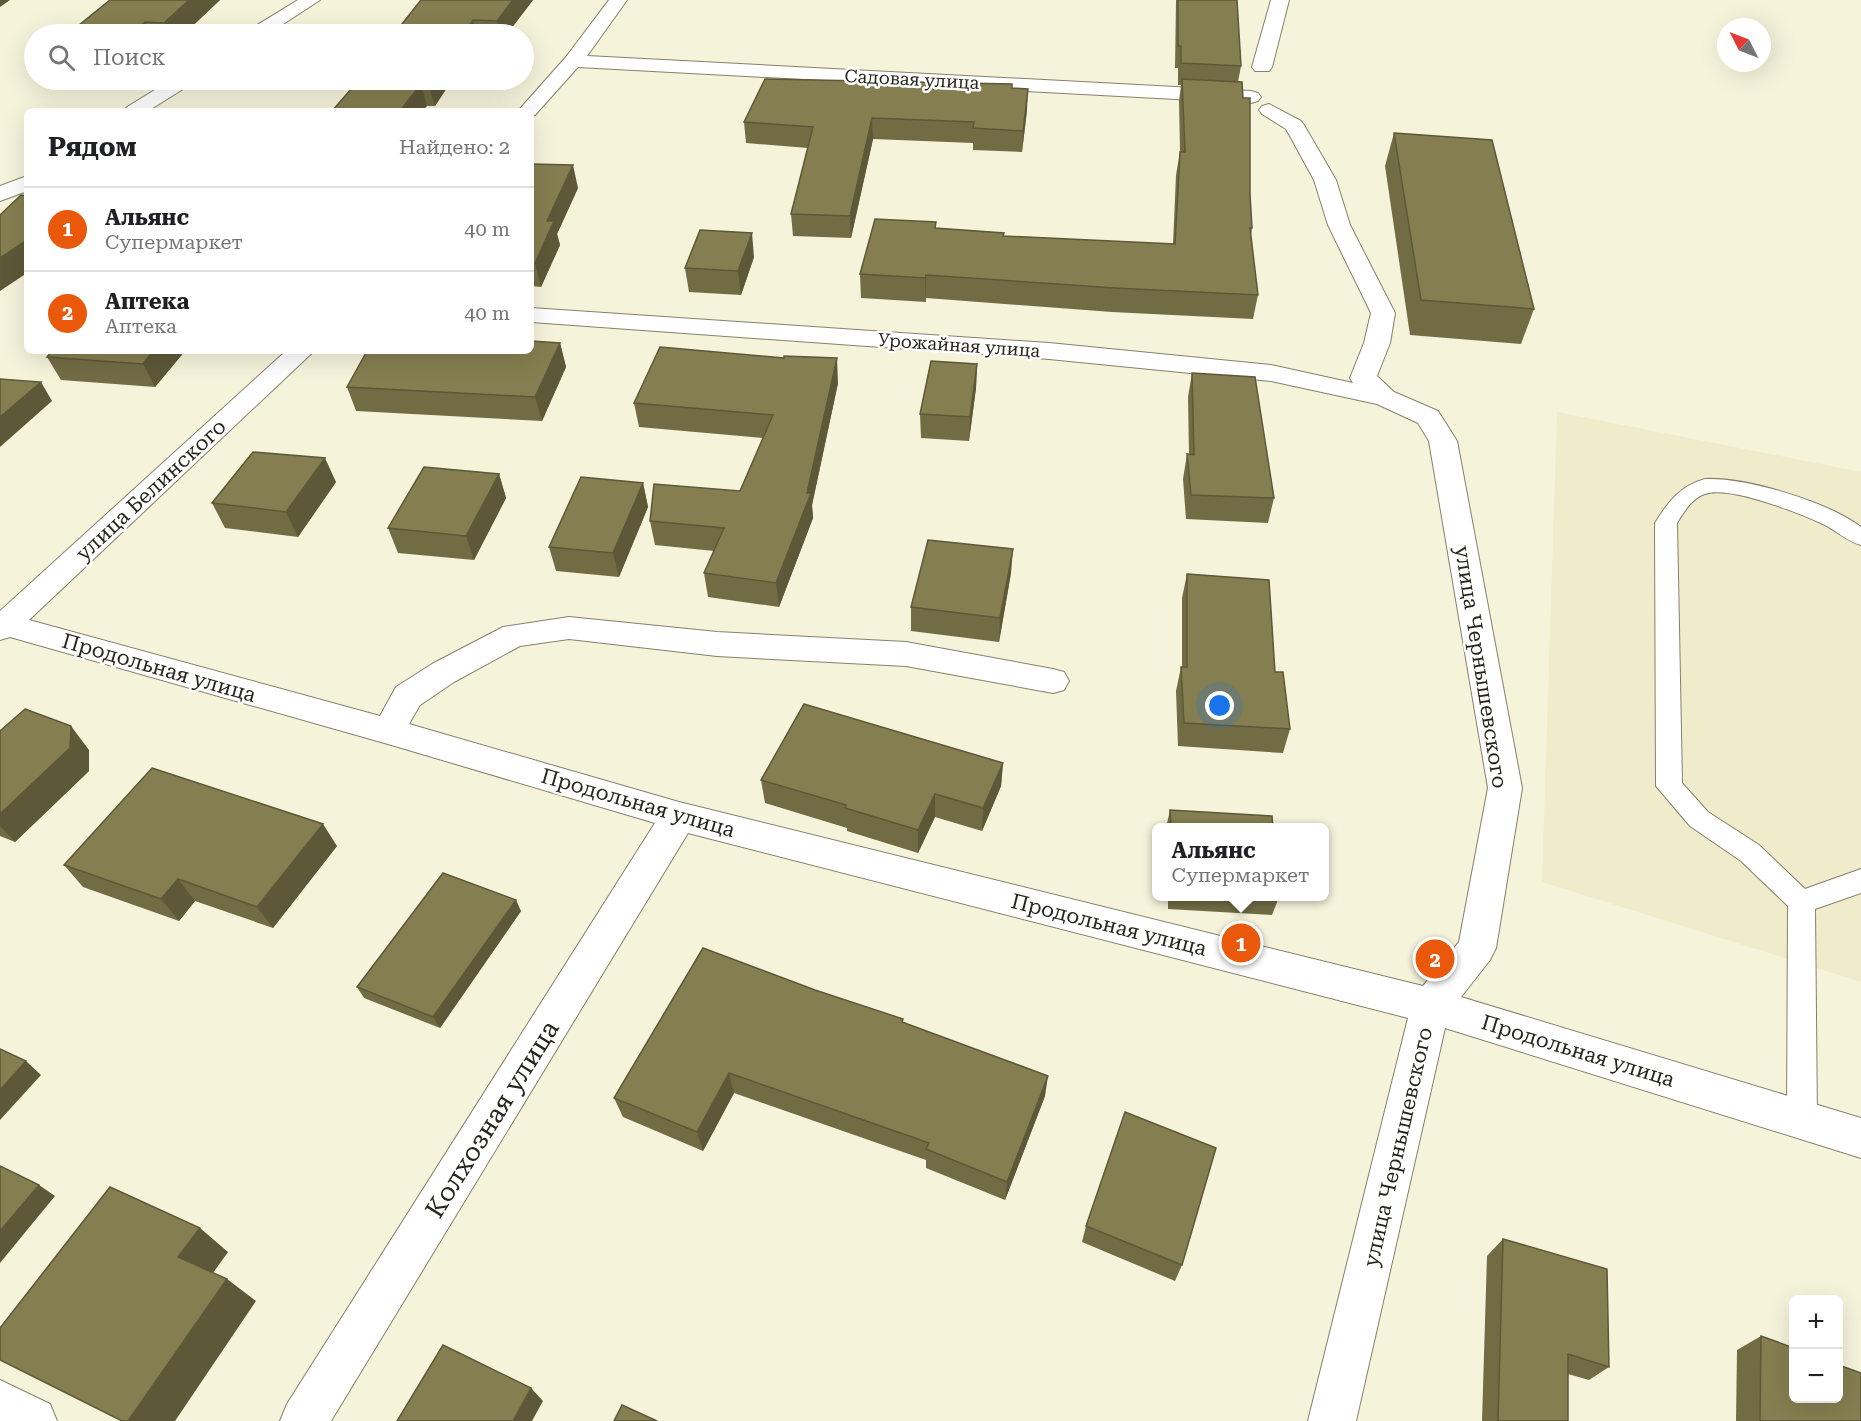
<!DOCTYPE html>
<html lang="ru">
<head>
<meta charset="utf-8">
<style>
  :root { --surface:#fff; --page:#f2f2f2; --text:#202124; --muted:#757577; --line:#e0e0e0; --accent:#ea580c }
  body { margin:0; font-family:"Roboto Serif",serif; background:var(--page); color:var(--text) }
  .controls { position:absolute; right:18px; bottom:18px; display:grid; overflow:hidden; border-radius:9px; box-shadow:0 6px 24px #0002 }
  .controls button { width:54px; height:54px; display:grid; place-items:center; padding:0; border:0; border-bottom:2px solid var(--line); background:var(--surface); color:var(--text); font:30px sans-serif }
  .compass { position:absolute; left:1717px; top:18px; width:54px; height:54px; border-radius:50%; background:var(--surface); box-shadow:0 6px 24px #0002; rotate:312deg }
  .you { position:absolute; left:1220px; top:706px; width:21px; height:21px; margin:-15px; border:4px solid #fff; border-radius:50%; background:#1a73e8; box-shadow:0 0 0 9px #1a73e833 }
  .badge { display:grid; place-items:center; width:39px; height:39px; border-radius:50%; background:var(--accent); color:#fff; font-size:20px; font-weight:700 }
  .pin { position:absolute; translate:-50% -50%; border:3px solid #fff; box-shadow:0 2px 6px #0006 }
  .popup { position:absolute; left:1152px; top:823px; width:177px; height:78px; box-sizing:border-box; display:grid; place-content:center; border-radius:9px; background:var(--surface); filter:drop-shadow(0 2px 4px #0005); font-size:20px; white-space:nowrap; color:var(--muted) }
  .popup b { font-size:22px; color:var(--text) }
  .popup::after { content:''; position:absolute; left:50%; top:100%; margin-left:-12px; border:12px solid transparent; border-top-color:var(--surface) }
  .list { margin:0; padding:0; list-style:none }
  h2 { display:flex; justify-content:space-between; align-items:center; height:78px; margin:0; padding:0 24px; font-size:26px }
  h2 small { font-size:20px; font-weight:400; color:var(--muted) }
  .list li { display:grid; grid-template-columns:39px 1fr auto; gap:18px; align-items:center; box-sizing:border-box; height:84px; padding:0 24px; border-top:2px solid var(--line) }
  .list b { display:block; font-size:22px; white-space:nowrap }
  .list p { margin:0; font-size:20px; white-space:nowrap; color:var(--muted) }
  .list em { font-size:20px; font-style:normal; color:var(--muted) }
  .icon { flex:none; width:33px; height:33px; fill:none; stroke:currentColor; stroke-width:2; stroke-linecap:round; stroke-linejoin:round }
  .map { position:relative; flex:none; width:1861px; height:1421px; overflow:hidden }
  .search { position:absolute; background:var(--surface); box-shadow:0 6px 24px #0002; left:24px; top:24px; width:510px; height:66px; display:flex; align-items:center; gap:15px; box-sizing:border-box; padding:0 21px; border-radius:33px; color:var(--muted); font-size:22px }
  .panel { position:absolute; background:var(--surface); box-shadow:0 6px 24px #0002; left:24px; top:108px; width:510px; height:246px; border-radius:9px }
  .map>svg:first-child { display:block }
  .built { fill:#efebcb }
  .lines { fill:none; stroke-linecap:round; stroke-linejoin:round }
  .lane-casing { stroke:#84816c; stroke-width:2 }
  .street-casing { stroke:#84816c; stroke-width:2 }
  .lane { fill:#fff; fill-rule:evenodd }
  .street { fill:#fff; fill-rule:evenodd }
  .wall { fill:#726c45 }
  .shaded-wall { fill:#5d5838 }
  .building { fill:#857e50; stroke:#5d5838; stroke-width:1.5 }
  .labels { text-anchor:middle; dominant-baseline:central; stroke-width:5; stroke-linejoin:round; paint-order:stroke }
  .far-street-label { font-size:18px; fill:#27261d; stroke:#fff }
  .street-label { font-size:21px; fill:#27261d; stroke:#fff }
  .near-street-label { font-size:26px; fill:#27261d; stroke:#fff }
</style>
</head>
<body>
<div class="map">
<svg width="1861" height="1421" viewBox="0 0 1861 1421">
  <rect width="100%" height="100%" fill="#f6f3db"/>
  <!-- built -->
  <polygon class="built" points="1557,412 1861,472 1861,982 1542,882"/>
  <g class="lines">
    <!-- lane casing -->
    <g class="lane-casing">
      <path id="lane" d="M1705 479C1746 477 1828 502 1861 527V545C1848 542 1837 531 1825 525 1802 514 1729 485 1705 494 1692 498 1684 512 1677 523L1682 783 1708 812 1759 845 1805 889 1861 869V893L1815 909 1817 1120 1813 1130 1802 1135 1791 1130 1787 1120 1788 906 1741 861 1690 826 1656 786 1655 523C1668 502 1680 486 1705 479Z"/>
    </g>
    <!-- street casing -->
    <g class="street-casing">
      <g id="street">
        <polygon points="298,0 320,0 268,34 246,34 249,30"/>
        <polygon points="609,0 627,0 587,56 1251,91 1258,93 1261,97 1258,101 1251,103 578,67 535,115 531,116 531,111 518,111 566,57"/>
        <polygon points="1271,0 1289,0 1272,67 1269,71 1255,71 1252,67"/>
        <polygon points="171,80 194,80 191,84 148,111 124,111 127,107"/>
        <polygon points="1269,104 1301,121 1304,125 1336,180 1350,225 1395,313 1390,343 1377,376 1394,392 1438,411 1457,441 1522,788 1496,948 1490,960 1461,997 1861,1118 1861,1158 1445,1028 1356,1421 1308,1421 1408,1018 688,833 331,1421 280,1421 287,1404 655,823 388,744 10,637 0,640 0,611 286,351 314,351 29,620 380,716 396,687 432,664 503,627 569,617 717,632 906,642 1053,669 1064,672 1069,681 1064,690 1053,693 906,666 717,656 569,639 520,646 454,682 420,705 409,724 679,802 1423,986 1459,942 1488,788 1429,441 1418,423 1377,404 1271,381 1049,359 531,322 531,308 1049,343 1271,365 1353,383 1350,378 1364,343 1371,313 1328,225 1314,180 1296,147 1286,129 1262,114 1259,110 1262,106"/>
        <polygon points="27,176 27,191 0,201 0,186"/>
        <polygon points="0,1380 50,1404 57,1421 0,1421"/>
      </g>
    </g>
    <!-- lane -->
    <use href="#lane" class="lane"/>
    <!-- street -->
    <use href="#street" class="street"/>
  </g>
  <!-- wall -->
  <g class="wall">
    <polygon points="220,0 184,34 68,34"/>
    <polygon points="533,0 507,34 394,34"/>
    <polygon points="1176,0 1237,0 1241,66 1238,82 1250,194 1252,228 1251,235 1258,295 1253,319 1112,312 926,298 926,302 861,298 860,274 936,228 1004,236 1173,244 1176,175 1180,152 1179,101 1181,85 1178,85 1178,68 1175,68"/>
    <polygon points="359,80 452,80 435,106 427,106"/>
    <polygon points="1012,88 1027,110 1022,152 973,150 973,143 873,139 851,238 793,236 791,214 808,148 746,143 744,122"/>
    <polygon points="1394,133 1534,309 1521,344 1410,335 1385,166"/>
    <polygon points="531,164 578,188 557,234 560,245 541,287 531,286"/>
    <polygon points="754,257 741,295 689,292 685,268"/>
    <polygon points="560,343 566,367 542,421 356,411 347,387"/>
    <polygon points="185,351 155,387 61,380 47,357"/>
    <polygon points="977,364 976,388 969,441 921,438 920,414"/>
    <polygon points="1192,373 1274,498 1268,523 1186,519 1183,479 1187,454 1189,455 1188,397"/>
    <polygon points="838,383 812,505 813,518 779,607 708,597 704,573 714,551 655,545 650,521 740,491 763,438 639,427 634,403"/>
    <polygon points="499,474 506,498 474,560 398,553 388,528"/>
    <polygon points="336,482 298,537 225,528 212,503"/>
    <polygon points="643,483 648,507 619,577 556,571 549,547"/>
    <polygon points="1011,573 999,642 911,631 911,607"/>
    <polygon points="1187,574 1275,672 1290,729 1283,753 1178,746 1176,691 1181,667 1182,667 1182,598"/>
    <polygon points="0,731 89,750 89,771 15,842 0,836"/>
    <polygon points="1003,763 1001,786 982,831 935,817 918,853 847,831 847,828 765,803 761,780"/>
    <polygon points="1170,810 1273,828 1166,828"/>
    <polygon points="337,846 273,928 195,901 179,921 83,887 64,865"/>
    <polygon points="1168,897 1279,897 1272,915 1168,909"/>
    <polygon points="521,911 440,1028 364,998 357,987"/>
    <polygon points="904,1022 1045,1096 1005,1200 926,1168 926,1160 734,1093 703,1151 623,1117 614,1098"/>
    <polygon points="1086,1226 1182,1265 1175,1281 1082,1242"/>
    <polygon points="1503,1239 1609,1367 1589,1380 1568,1374 1568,1421 1482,1421 1487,1256"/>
    <polygon points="1761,1336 1861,1421 1736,1421 1737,1350"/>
  </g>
  <!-- shaded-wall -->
  <g class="shaded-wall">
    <polygon points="0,0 10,0 0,7"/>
    <polygon points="189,0 220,0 184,34 169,34 164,23"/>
    <polygon points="513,0 533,0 507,34 500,34 497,21"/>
    <polygon points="473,20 477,34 463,34"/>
    <polygon points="145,22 150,34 131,34"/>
    <polygon points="432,80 452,80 435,106 428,84"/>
    <polygon points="421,84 427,106 423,111 400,111"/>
    <polygon points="1028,89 1027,110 1022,152 1023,131"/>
    <polygon points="872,118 873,139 851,238 850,216"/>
    <polygon points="573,165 578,188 557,234 560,245 541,287 535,263 547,221"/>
    <polygon points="752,233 754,257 741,295 738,271"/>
    <polygon points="27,240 27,273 0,291 0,258"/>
    <polygon points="926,275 926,302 925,278"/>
    <polygon points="560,343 566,367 542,421 535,397"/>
    <polygon points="153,351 185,351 155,387 143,364"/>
    <polygon points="837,358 838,383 812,505 813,518 779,607 776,583 807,493"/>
    <polygon points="977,364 976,388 969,441 970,417"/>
    <polygon points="41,382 52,401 0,447 0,417"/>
    <polygon points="325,458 336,482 298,537 286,512"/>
    <polygon points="499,474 506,498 474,560 466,536"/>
    <polygon points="643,483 648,507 619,577 613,553"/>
    <polygon points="1013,549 1011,573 999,642 1000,618"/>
    <polygon points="71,726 89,750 89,771 15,842 0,826 0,814"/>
    <polygon points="1003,763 1001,786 982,831 983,808"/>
    <polygon points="935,794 935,817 918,853 918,830"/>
    <polygon points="323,824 337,846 273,928 257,907"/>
    <polygon points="178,879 195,901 179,921 161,899"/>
    <polygon points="516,900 521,911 440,1028 433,1017"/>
    <polygon points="26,1061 41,1075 0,1120 0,1090"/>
    <polygon points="729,1073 734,1093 703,1151 697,1132"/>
    <polygon points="1048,1076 1045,1096 1005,1200 1007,1182"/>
    <polygon points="39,1185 55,1196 0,1263 0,1231"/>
    <polygon points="200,1228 228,1252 208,1280 178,1257"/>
    <polygon points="227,1279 256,1301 175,1421 128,1421"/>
    <polygon points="531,1388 543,1401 532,1421 513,1421"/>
  </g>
  <!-- building -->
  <g class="building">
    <polygon points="110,0 189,0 164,23 145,22 131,34 68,34"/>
    <polygon points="421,0 513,0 497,21 473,20 463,34 394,34"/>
    <polygon points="1178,0 1237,0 1241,66 1181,63 1181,46 1178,46"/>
    <polygon points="765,79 1012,84 1012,88 1028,89 1023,131 973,128 974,122 872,118 850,216 791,214 813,127 744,122"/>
    <polygon points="1182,79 1242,82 1243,98 1250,98 1250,194 1252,228 1250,228 1258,295 1115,288 926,275 925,278 860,274 875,219 936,222 935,228 1004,233 1003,236 1175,244 1180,152 1185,152"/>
    <polygon points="359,80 432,80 428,84 421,84 400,111 332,111"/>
    <polygon points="1394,133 1492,140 1534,309 1421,300"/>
    <polygon points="531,164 573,165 547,221 554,221 535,263 531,263"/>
    <polygon points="21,195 27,196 27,240 0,258 0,215"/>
    <polygon points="700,230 752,233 738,271 685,268"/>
    <polygon points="531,341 560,343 535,397 347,387 367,351 531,351"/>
    <polygon points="660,347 784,358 784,356 837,358 807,493 811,493 776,583 704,573 724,528 650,521 654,484 740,491 773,415 634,403"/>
    <polygon points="52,351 153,351 143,364 47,357"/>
    <polygon points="931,361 977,364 970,417 920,414"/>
    <polygon points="1192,373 1255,377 1274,498 1191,495 1187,454 1194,455"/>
    <polygon points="0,379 41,382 0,417"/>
    <polygon points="253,452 325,458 286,512 212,503"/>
    <polygon points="424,467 499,474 466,536 388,528"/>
    <polygon points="581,477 643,483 613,553 549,547"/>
    <polygon points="928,540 1013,549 1000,618 911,607"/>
    <polygon points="1187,574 1269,580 1275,672 1283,672 1290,729 1184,723 1181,667 1187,667"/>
    <polygon points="804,704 1003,763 983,808 935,794 918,830 845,808 846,805 761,780"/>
    <polygon points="25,709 71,726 70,748 0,814 0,731"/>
    <polygon points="152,768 323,824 257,907 178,879 161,899 64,865"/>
    <polygon points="1170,810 1272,816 1273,828 1171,828"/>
    <polygon points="443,873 516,900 433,1017 357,987"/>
    <polygon points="703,948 815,990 903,1019 902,1022 1048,1076 1007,1182 926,1149 929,1143 729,1073 697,1132 614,1098"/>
    <polygon points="0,1049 26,1061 0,1090"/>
    <polygon points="1125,1112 1216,1148 1182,1265 1086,1226"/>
    <polygon points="0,1166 39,1185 0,1231"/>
    <polygon points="110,1187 200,1228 178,1257 227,1279 128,1421 122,1421 0,1360 0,1328"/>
    <polygon points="1503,1239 1607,1269 1609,1367 1568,1354 1568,1421 1498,1421"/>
    <polygon points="1761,1336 1794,1348 1794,1398 1839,1398 1839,1365 1861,1373 1861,1421 1760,1421"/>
    <polygon points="443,1345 531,1388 513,1421 397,1421"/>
    <polygon points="622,1405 657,1421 614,1421"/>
  </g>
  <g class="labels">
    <!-- far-street labels -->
    <g class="far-street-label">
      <text transform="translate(912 79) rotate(3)">Садовая улица</text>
      <text transform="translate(959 345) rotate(4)">Урожайная улица</text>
    </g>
    <!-- street labels -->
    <g class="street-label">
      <text transform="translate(151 490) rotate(-43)">улица Белинского</text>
      <text transform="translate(1481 667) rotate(81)">улица Чернышевского</text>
      <text transform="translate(159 668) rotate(16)">Продольная улица</text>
      <text transform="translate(638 803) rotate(16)">Продольная улица</text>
      <text transform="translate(1109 925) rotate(14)">Продольная улица</text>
      <text transform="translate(1578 1051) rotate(17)">Продольная улица</text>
      <text transform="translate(1398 1147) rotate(-77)">улица Чернышевского</text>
    </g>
    <!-- near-street labels -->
    <g class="near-street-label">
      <text transform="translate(492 1119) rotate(-58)">Колхозная улица</text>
    </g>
  </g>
</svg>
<div class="controls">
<button>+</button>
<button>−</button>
</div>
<svg class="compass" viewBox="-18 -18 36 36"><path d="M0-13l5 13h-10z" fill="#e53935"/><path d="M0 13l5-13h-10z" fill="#757577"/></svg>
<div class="you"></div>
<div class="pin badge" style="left:1241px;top:943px">1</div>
<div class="popup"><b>Альянс</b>Супермаркет</div>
<div class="pin badge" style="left:1435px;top:959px">2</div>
<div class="search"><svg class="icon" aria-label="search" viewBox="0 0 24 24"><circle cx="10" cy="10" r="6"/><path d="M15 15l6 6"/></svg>Поиск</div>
<section class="panel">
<h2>Рядом<small>Найдено: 2</small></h2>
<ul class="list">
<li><span class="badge">1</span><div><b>Альянс</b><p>Супермаркет</p></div><em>40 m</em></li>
<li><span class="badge">2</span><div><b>Аптека</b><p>Аптека</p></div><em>40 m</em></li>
</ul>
</section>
</div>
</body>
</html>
